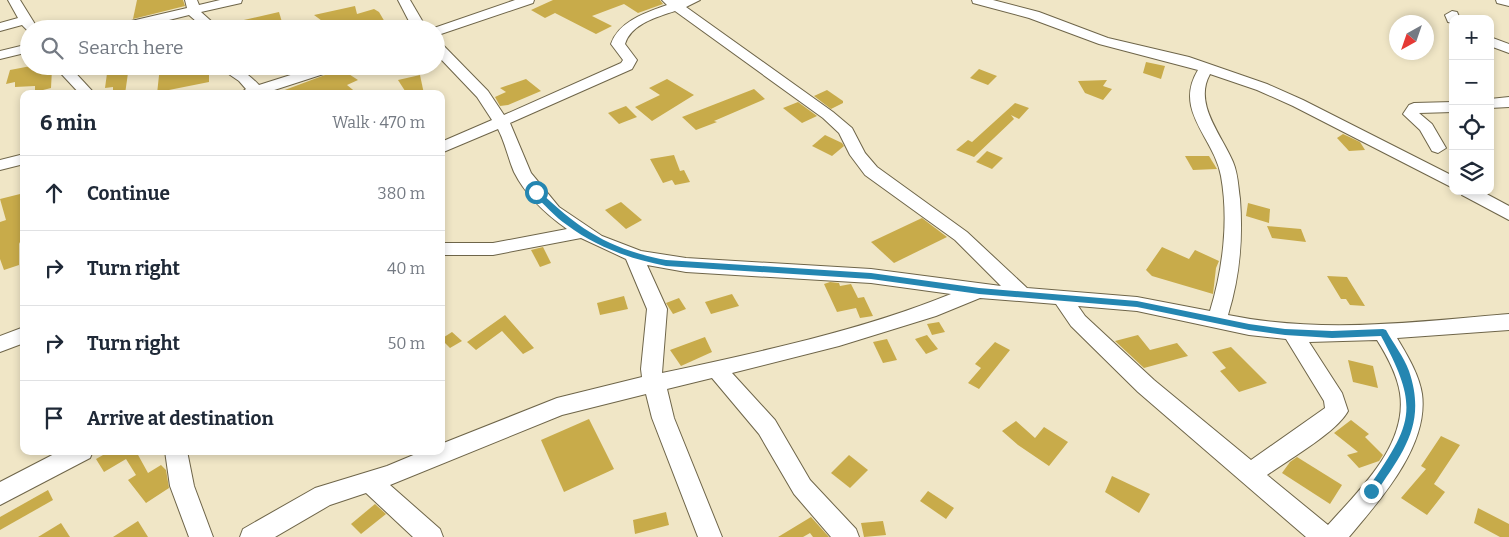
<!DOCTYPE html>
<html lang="en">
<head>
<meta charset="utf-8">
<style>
  :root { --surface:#fff; --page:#f6f6f7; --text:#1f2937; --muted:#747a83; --line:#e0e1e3 }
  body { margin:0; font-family:Bitter,serif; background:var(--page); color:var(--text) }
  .controls { position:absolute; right:15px; top:15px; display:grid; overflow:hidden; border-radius:10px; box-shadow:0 2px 8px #0003 }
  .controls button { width:45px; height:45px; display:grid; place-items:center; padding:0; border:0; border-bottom:1px solid var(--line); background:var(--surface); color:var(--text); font:25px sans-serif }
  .compass { position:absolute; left:1389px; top:15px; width:45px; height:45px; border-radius:50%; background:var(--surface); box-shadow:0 2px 8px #0003; rotate:220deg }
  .stop { position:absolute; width:15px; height:15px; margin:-11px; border:4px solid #2486b1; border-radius:50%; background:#fff }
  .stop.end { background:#2486b1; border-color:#fff; box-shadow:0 1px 5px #0008 }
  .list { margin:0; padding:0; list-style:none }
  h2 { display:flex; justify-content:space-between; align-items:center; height:65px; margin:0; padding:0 20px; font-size:21px }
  h2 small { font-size:16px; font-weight:400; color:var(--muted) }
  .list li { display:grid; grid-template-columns:32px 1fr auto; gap:15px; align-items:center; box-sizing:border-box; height:75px; padding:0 20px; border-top:1px solid var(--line) }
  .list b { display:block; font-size:19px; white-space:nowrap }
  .list em { font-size:16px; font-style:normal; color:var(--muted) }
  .icon { flex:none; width:28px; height:28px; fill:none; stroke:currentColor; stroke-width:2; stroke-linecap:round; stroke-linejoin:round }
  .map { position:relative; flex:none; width:1509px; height:537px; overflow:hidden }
  .search { position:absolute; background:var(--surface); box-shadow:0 2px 8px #0003; left:20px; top:20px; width:425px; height:55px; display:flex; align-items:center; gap:12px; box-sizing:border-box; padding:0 18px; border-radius:28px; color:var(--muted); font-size:19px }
  .panel { position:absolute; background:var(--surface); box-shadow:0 2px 8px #0003; left:20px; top:90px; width:425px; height:365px; border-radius:10px }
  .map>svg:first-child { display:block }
  .building { fill:#c8ab4a }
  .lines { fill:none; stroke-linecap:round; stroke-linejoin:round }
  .minor-casing { stroke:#6e6549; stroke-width:2 }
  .minor { fill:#fff; fill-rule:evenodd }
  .route { fill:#2486b1 }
</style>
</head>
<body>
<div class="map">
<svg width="1509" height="537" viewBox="0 0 1509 537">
  <rect width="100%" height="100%" fill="#f0e6c6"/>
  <!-- building -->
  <g class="building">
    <polygon points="137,0 183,0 185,6 133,19"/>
    <polygon points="553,0 660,0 663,4 638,13 624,4 592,16 612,26 596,34 555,13 545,18 531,10"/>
    <polygon points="355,6 357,14 374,9 379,12 389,29 333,29 314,15"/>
    <polygon points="279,12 284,29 227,29 226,24"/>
    <polygon points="1146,62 1165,66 1161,79 1143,73"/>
    <polygon points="31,66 44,66 42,71 52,69 51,88 35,92 35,86 15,87 15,82 6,84 10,70"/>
    <polygon points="108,66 129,66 125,94 113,94 113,87 105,88"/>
    <polygon points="160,66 178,66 178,75 209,69 209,82 169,90 169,94 157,94"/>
    <polygon points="341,69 358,80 347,85 358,94 274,94"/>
    <polygon points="979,69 997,76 988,85 970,78"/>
    <polygon points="420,75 424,94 407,94 398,80"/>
    <polygon points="526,79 541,91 508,105 500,106 495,97 506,92 500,88"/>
    <polygon points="667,79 694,95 652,121 635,107 660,95 649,88"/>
    <polygon points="1107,80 1103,86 1112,89 1103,100 1085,93 1078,81"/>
    <polygon points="754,89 765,99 714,121 717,122 696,130 682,117"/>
    <polygon points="827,90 843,101 843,103 831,109 814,96"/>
    <polygon points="798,102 817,116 802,123 783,108"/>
    <polygon points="1015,103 1029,108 1019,119 1011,115 1014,119 974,157 956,150 968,140 972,142"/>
    <polygon points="626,106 637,117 619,124 608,113"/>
    <polygon points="1343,134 1360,142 1365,150 1349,151 1337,138"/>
    <polygon points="825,135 842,143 844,146 832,156 812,146"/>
    <polygon points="987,151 1003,158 992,169 976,162"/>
    <polygon points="674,155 680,171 684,170 690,182 675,185 672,180 663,183 650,159"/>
    <polygon points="1185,156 1209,156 1217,169 1193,170"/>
    <polygon points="24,193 24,251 19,242 19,265 4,270 0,259 0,222 6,220 0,199"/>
    <polygon points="621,202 642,220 626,229 605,210"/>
    <polygon points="1248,203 1270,209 1269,223 1246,216"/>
    <polygon points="922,218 947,237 894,263 871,242"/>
    <polygon points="1267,226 1301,229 1306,242 1272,238"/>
    <polygon points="543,247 551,263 540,267 531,250"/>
    <polygon points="1162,247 1189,259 1195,250 1219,261 1216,268 1213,294 1152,276 1146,270"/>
    <polygon points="1327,276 1347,277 1365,306 1350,305 1346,299 1341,299"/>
    <polygon points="830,282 839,283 840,286 851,284 858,298 864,297 873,316 860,318 856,308 837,312 824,284"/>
    <polygon points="732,294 739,306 711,314 705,302"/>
    <polygon points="624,296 628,309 600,315 597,303"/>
    <polygon points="679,298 686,309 673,314 666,303"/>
    <polygon points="505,315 534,348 523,354 502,331 476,350 467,342"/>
    <polygon points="939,322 945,332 932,335 927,324"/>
    <polygon points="452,332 462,341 450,348 441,339"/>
    <polygon points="927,335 938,349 926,354 915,339"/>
    <polygon points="1138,335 1150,350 1177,343 1188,356 1144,368 1115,341"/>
    <polygon points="705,337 712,352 681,366 670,350"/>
    <polygon points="887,339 897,360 883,363 873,342"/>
    <polygon points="995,342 1010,350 979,389 968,383 981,368 975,364"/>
    <polygon points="1231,347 1267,383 1239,392 1220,371 1226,368 1212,352"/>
    <polygon points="1348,360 1373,366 1378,388 1353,382"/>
    <polygon points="589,419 614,469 564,492 541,440"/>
    <polygon points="1351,420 1369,434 1365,437 1383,455 1379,461 1359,468 1347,455 1358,452 1334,433"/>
    <polygon points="1016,421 1035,438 1044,427 1068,442 1049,466 1018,445 1002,431"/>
    <polygon points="1441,436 1460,445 1434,484 1445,492 1427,515 1401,498 1426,469 1421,466"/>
    <polygon points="110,451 140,451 137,453 148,473 161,465 166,470 169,488 146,503 128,480 136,475 126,459 104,472 96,459"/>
    <polygon points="849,455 868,470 850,488 831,473"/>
    <polygon points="1297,457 1342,485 1330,504 1282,473 1290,462"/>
    <polygon points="1112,476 1150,494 1139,513 1105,492"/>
    <polygon points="48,490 53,500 0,530 0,517"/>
    <polygon points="928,491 954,508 946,519 920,501"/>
    <polygon points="375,504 386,514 361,534 351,524"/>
    <polygon points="1478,508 1509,524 1509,537 1500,537 1474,523"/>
    <polygon points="666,512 669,525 635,534 633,520"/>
    <polygon points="811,517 829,537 813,537 810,533 803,537 778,537"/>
    <polygon points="138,521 148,537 113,537"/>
    <polygon points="883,521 886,535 864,537 861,523"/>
    <polygon points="61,523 70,537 38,537"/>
  </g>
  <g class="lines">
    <!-- minor casing -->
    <g class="minor-casing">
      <g id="minor">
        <polygon points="8,0 20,0 38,29 29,29 29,32 22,25 0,31 0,23 18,18"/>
        <polygon points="185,0 197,0 199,5 220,0 242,0 241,3 201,12 220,29 205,29 189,15 133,29 108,29 110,26 187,8"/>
        <polygon points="398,0 410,0 427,29 413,29"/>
        <polygon points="515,0 534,0 533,3 441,34 436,35 436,29 431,29"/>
        <path d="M662 0H700L686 7 833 112 852 128 865 153 877 167 967 232 1027 288 1137 297 1210 311C1223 269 1229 220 1221 176 1214 137 1173 111 1198 70L1099 44 1029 18 973 3 972 0H993L1039 12 1108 38 1189 57 1267 84 1303 100 1453 176V188L1293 106 1257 90 1210 74C1193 104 1222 135 1233 162 1238 174 1238 185 1240 199 1243 239 1240 276 1228 315 1322 334 1414 322 1509 314V330L1397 338C1407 355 1419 374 1422 394 1429 446 1380 500 1349 537H1306L1138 392 1071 326 1056 304 980 298 936 316 839 346 732 373 775 420 810 480 856 529 859 537H831L794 494 759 434 712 378 667 389 674 418 722 537H698L652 418 646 394 562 415 390 485 440 529 443 537H413L366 493 330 505 275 537H240L243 529 315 488 387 466 423 451H441V444L557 398 642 377 641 369 647 309 626 259 581 238 493 255H441V243H493L567 229C546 214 526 196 514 172 508 158 505 142 498 129L441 153V142L492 120 477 97 436 54V42L441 43 488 91 504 115 621 63 623 60 611 44C619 21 645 13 667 5ZM675 11 823 118 839 133 850 155 865 175 955 240 1001 286 871 269 686 258 641 251 602 236 559 207 531 173 510 123 632 69 637 60 625 44C631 24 657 17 675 11ZM647 265 686 272 871 283 951 294C863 330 756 353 662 373L667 309ZM1078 306 1137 311 1249 335 1286 339 1324 401 1325 408 1251 460 1154 380 1085 316ZM1377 340C1387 356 1397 374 1400 393 1408 445 1359 490 1328 525L1267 475C1288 460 1337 432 1348 411L1342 393 1309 342Z"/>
        <polygon points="1496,0 1509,0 1509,6 1497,3"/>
        <polygon points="1452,11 1457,12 1460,19 1453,19 1453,23 1448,22 1445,15"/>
        <polygon points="1490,37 1509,44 1509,53 1490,46"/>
        <polygon points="29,44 29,52 0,59 0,51"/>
        <polygon points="54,66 69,66 95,94 80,94"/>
        <path d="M217 66C238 66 244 70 259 85L319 66H341L339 69 262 94H239L246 89 239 81Z"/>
        <polygon points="1509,97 1509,107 1490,108 1490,99"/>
        <polygon points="1453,102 1453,112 1419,113 1432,124 1446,148 1438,153 1432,151 1420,130 1403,114 1409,105 1414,103"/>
        <polygon points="24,154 24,164 0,170 0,160"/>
        <polygon points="1460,191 1481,191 1509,206 1509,220 1462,195"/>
        <polygon points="24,327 24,343 0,352 0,336"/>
        <polygon points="60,451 93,451 90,458 0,505 0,482"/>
        <polygon points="165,451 187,451 194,486 213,537 189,537 170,486"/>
      </g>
    </g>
    <!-- minor -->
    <use href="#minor" class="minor"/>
  </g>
  <!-- route -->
  <path class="route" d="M533 190H538C580 230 609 249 666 260L871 273 979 288 1137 301 1249 324 1285 329 1332 331 1383 329 1386 330C1393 343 1404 357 1409 371 1427 424 1403 452 1375 494H1368V488C1413 423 1420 408 1381 336L1332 338 1285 335 1249 330 1137 307 979 294 871 279 666 266C631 259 596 247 567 225 555 217 544 204 533 194Z"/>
</svg>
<div class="controls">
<button>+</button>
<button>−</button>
<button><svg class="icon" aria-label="locate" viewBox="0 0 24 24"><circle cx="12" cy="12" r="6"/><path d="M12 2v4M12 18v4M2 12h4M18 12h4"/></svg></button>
<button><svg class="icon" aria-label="layers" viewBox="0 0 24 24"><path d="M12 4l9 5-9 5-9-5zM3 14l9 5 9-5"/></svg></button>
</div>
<svg class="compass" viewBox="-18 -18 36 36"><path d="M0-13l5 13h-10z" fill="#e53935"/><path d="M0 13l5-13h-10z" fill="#747a83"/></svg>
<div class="stop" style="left:536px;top:192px"></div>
<div class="stop end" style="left:1371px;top:491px"></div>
<div class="search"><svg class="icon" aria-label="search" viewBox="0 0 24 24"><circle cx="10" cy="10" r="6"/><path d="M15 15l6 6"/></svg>Search here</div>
<section class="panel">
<h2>6 min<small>Walk · 470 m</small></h2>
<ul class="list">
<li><svg class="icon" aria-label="ahead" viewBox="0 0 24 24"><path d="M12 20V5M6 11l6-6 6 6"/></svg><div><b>Continue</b></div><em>380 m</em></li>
<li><svg class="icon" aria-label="right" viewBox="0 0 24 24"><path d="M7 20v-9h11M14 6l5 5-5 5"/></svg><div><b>Turn right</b></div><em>40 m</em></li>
<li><svg class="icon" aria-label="right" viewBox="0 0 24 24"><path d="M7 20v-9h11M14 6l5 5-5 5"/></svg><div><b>Turn right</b></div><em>50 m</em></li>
<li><svg class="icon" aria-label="arrive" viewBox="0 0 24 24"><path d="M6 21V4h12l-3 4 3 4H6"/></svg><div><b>Arrive at destination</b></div></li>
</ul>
</section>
</div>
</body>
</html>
